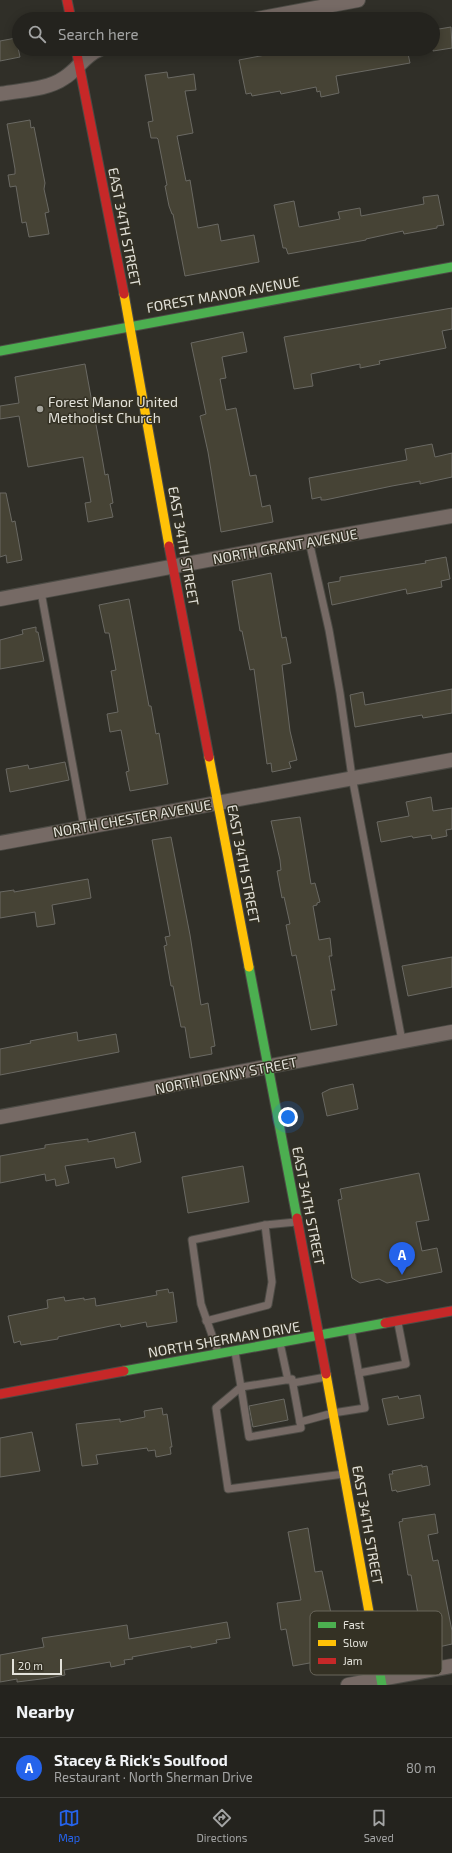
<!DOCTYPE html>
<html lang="en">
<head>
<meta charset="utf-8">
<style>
  :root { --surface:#24231e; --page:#302f2b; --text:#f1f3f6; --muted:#a3a4a4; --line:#41403c; --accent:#2563eb }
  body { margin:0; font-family:"Exo 2",sans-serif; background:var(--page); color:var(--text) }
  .scale { position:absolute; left:12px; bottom:10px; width:50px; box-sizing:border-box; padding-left:4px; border:2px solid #e3e2da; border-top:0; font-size:11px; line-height:14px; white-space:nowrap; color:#e3e2da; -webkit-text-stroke:3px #343124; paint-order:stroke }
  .you { position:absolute; left:288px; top:1117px; width:14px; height:14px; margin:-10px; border:3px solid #fff; border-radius:50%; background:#1a73e8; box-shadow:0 0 0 6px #1a73e833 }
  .badge { display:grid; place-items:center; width:26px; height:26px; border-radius:50%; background:var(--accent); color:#fff; font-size:13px; font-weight:700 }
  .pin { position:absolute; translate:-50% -33px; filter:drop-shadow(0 1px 2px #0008) }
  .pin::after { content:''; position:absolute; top:21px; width:14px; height:12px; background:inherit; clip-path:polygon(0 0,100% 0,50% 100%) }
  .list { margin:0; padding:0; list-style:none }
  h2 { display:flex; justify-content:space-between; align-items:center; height:52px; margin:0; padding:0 16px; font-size:17px }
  h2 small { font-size:13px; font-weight:400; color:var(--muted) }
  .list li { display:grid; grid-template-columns:26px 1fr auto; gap:12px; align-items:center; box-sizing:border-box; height:60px; padding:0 16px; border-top:1px solid var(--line) }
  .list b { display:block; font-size:15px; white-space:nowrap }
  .list p { margin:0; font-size:13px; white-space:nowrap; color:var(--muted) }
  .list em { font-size:13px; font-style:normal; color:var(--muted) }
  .icon { flex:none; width:22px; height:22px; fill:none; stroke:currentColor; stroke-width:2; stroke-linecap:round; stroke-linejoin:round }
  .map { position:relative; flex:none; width:452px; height:1685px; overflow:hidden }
  .search { position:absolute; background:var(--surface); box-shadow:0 2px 10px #0003; left:12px; right:12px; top:12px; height:44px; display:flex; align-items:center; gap:10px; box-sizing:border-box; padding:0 14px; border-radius:22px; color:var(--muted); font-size:15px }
  .sheet { height:112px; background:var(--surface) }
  nav { display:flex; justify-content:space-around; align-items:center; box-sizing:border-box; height:56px; border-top:1px solid var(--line); background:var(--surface); font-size:11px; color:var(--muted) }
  nav a { display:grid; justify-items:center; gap:2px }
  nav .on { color:var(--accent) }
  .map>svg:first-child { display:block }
  .building { fill:#464335; stroke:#6a6963 }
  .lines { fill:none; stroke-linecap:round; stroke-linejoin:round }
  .lane-casing { stroke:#4c4b45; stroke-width:9 }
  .street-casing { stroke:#4c4b45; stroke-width:16 }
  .fast-casing { stroke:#4c4b45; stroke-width:11 }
  .slow-casing { stroke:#4c4b45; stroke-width:11 }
  .jam-casing { stroke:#4c4b45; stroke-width:11 }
  .lane { stroke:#766a65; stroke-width:7 }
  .street { stroke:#766a65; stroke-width:14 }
  .fast { stroke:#4caf50; stroke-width:9 }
  .slow { stroke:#ffc107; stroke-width:9 }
  .jam { stroke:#c62828; stroke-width:9 }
  .poi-dot { fill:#a4a39c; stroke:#343124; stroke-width:1.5 }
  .labels { text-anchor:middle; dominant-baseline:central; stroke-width:3; stroke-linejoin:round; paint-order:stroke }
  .street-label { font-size:14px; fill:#e3e2da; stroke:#343124 }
  .poi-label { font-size:14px; fill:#e3e2da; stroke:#343124; text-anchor:start }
  .key { fill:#343124; stroke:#69665b; stroke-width:1 }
  .key-label { font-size:11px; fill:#e3e2da }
</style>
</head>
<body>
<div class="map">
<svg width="452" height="1685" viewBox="0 0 452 1685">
  <rect width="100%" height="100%" fill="#302f28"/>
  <!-- building -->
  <g class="building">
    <polygon points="451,27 452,48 433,51 433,30"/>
    <polygon points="16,38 20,57 0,61 0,41"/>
    <polygon points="297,49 407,49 410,63 336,76 339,93 321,97 320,91 317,92 316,87 281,94 280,91 252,96 251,93 246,94 239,60"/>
    <polygon points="167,72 168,78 194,74 196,90 185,91 193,133 177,136 186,181 190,180 198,228 218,224 221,241 254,235 259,262 185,276 173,214 172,214 169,206 165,186 167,185 158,139 157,138 151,138 148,122 153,121 145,75"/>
    <polygon points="30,120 31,128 34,127 45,183 44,189 49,212 45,213 49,234 29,237 26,222 22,223 16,186 10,187 8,175 15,174 15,169 7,124"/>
    <polygon points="438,195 444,225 437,226 437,228 404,234 403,231 366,239 366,240 288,254 286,248 283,248 274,205 294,201 299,227 340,219 338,212 360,208 361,216 424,204 423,197"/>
    <polygon points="452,308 452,329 442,331 446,348 379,361 380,364 360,368 360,364 311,374 313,386 294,389 284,337"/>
    <polygon points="243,332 247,352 222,357 226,378 220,379 226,410 236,408 250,476 256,475 262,507 270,505 273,522 221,532 208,452 200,416 206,414 191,343"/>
    <polygon points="85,364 103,463 105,475 108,474 113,503 110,504 113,517 88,522 85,503 91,502 83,457 28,467 19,416 0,419 0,406 19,403 15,377"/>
    <polygon points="432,444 435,457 452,453 452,477 420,484 420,481 392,486 325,500 321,500 321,497 312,499 309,478 407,460 405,449"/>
    <polygon points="0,493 6,493 12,522 15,521 22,560 7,563 6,555 0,557"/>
    <polygon points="446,557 450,579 441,581 442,587 407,594 406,589 332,605 328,583 340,581 340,577 426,563 425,561"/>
    <polygon points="271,573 282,638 286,637 291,663 282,665 290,731 297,760 289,762 291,768 272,772 271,763 267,764 254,669 250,670 242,631 240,631 232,581"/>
    <polygon points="129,599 149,706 151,706 156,734 159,733 168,784 130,791 126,772 129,771 121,730 110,732 107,714 118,712 111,671 116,670 109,633 105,633 99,605"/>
    <polygon points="36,627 36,632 38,632 44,661 0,669 0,640 23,634 22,630"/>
    <polygon points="452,689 452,713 423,718 422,715 355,727 350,695 363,692 365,705"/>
    <polygon points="65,762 69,780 10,792 6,769 28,765 29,769"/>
    <polygon points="431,797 433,811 452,808 452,829 446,830 447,836 432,839 431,835 413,838 412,836 381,842 377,822 409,816 406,802"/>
    <polygon points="300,817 311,884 315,883 320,902 317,903 317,905 313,906 319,940 330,938 332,956 329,956 335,990 331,990 337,1025 311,1030 296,955 292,956 286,925 290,924 284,897 282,898 277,871 281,870 280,860 271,821"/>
    <polygon points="171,837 190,935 201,1005 208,1003 215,1046 211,1047 212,1054 190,1058 185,1027 181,1027 173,986 171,986 164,946 167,945 165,937 170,936 152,840"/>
    <polygon points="88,879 91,898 52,905 55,924 37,927 35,912 0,918 0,892 14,890 14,892"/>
    <polygon points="452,957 452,987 408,996 402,966"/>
    <polygon points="77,1032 78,1041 116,1034 119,1052 0,1075 0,1049 31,1043 30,1041"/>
    <polygon points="353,1084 358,1109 327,1116 322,1093 330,1089"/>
    <polygon points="135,1132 141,1162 116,1168 114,1158 65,1166 69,1183 56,1186 55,1179 46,1181 45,1174 0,1183 0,1156 45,1148 45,1145 88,1139 88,1142"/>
    <polygon points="243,1166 249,1202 188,1213 182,1177"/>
    <polygon points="419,1173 429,1220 416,1222 422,1251 437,1248 442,1272 387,1283 379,1279 360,1283 352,1278 338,1200 342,1199 340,1189"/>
    <polygon points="168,1289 169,1293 173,1292 177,1322 147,1327 146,1322 121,1327 120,1324 58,1337 58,1339 21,1345 20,1341 14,1343 8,1316 48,1308 47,1300 64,1297 65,1301 84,1298 84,1300 95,1298 96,1306 157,1295 156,1291"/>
    <polygon points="420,1395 424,1418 388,1425 382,1399 398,1396 399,1399"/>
    <polygon points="284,1399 288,1420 253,1427 249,1406"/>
    <polygon points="162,1408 163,1415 167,1414 172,1447 170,1447 171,1454 156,1457 155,1450 148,1451 147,1448 96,1455 98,1464 82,1466 76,1424 120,1419 120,1422 145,1417 144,1411"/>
    <polygon points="32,1432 40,1471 0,1477 0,1438"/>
    <polygon points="422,1465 422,1467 427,1466 430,1485 397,1492 396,1490 392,1491 389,1474 393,1474 392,1471"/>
    <polygon points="435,1514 438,1533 428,1535 433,1561 438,1560 452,1631 452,1644 425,1650 424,1648 418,1649 414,1632 421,1631 411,1575 408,1575 399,1522 403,1521 402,1519"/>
    <polygon points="308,1528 315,1572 322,1571 332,1618 325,1619 326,1623 320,1624 326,1660 293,1666 286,1629 281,1630 277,1603 301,1600 288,1532"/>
    <polygon points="227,1622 230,1638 216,1640 217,1643 191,1648 191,1646 132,1657 133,1659 124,1660 125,1664 111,1667 110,1662 64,1670 65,1675 49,1678 17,1682 17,1679 0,1682 0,1655 44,1647 42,1638 127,1625 129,1639"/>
  </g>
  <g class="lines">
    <!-- lane casing -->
    <g class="lane-casing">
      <g id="lane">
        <polyline points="309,541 329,630 340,693 352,777 402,1041"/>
        <polyline points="41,592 84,827"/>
        <polyline points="206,1321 268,1305 272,1282 265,1225"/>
        <polyline points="280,1343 288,1380"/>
        <polyline points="218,1352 201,1304 192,1240 265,1225 296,1222"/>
        <polyline points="235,1352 241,1387 216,1408 228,1489 344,1474"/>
        <polyline points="359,1373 406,1364 398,1323"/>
        <polygon points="292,1379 301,1428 249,1437 241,1387"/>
        <polyline points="293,1383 326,1377"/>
        <polyline points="300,1422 333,1413 365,1408 351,1330"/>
      </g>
    </g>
    <!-- street casing -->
    <g class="street-casing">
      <g id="street">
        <polyline points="257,19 358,0"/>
        <path d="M0 94C20 90 47 90 64 78 79 69 83 56 100 49"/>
        <polyline points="0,599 276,547 452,516"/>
        <polyline points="0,843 452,760"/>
        <polyline points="0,1117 452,1032"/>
        <polyline points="348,1685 452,1666"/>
      </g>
    </g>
    <!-- fast casing -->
    <g class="fast-casing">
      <g id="fast">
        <polyline points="0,351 452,267"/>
        <polyline points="249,967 297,1218"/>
        <polyline points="124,1371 385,1323"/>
        <polyline points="369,1612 382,1685"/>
      </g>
    </g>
    <!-- slow casing -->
    <g class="slow-casing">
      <g id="slow">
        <polyline points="124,294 169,546"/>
        <polyline points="209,757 249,967"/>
        <polyline points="326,1374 369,1612"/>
      </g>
    </g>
    <!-- jam casing -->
    <g class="jam-casing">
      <g id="jam">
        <polyline points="67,0 71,19"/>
        <polyline points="76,49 124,294"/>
        <polyline points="169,546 209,757"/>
        <polyline points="297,1218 326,1374"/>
        <polyline points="385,1323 452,1311"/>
        <polyline points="0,1394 124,1371"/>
      </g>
    </g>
    <!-- lane -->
    <use href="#lane" class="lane"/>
    <!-- street -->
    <use href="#street" class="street"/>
    <!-- fast -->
    <use href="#fast" class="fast"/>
    <!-- slow -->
    <use href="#slow" class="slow"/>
    <!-- jam -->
    <use href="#jam" class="jam"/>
  </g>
  <!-- markers -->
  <circle class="poi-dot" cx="40" cy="409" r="4"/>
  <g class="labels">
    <!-- street labels -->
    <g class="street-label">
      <text transform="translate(125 227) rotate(79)">EAST 34TH STREET</text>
      <text transform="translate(223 294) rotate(-10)">FOREST MANOR AVENUE</text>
      <text transform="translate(184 546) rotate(80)">EAST 34TH STREET</text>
      <text transform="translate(285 546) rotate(-10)">NORTH GRANT AVENUE</text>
      <text transform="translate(132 818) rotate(-10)">NORTH CHESTER AVENUE</text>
      <text transform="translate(244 864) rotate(79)">EAST 34TH STREET</text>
      <text transform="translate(226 1075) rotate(-11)">NORTH DENNY STREET</text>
      <text transform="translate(309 1206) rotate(79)">EAST 34TH STREET</text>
      <text transform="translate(224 1339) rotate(-10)">NORTH SHERMAN DRIVE</text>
      <text transform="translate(368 1525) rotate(80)">EAST 34TH STREET</text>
    </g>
    <!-- poi labels -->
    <g class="poi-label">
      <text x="48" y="401">Forest Manor United<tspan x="48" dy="16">Methodist Church</tspan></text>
    </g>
  </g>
  <!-- legend -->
  <rect x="310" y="1611" width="132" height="64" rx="6" class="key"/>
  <rect x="318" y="1622" width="18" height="6" fill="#4caf50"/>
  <rect x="318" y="1640" width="18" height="6" fill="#ffc107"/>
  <rect x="318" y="1658" width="18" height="6" fill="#c62828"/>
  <g class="key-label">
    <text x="343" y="1629">Fast</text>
    <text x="343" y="1647">Slow</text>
    <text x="343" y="1665">Jam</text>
  </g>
</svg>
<div class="scale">20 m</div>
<div class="you"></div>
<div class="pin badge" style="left:402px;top:1275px">A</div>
<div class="search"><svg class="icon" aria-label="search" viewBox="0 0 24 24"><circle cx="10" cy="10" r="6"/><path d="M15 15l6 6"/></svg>Search here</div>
</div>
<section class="sheet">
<h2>Nearby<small></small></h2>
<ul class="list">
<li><span class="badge">A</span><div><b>Stacey &amp; Rick's Soulfood</b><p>Restaurant · North Sherman Drive</p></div><em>80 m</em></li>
</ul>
</section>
<nav>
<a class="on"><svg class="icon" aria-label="map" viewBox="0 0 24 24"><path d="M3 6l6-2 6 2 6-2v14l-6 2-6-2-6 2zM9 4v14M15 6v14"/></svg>Map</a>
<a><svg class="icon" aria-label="directions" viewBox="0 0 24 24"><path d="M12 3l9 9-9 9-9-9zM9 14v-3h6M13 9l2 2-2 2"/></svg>Directions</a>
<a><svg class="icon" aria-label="saved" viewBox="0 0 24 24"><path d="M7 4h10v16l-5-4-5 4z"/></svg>Saved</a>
</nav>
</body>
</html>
